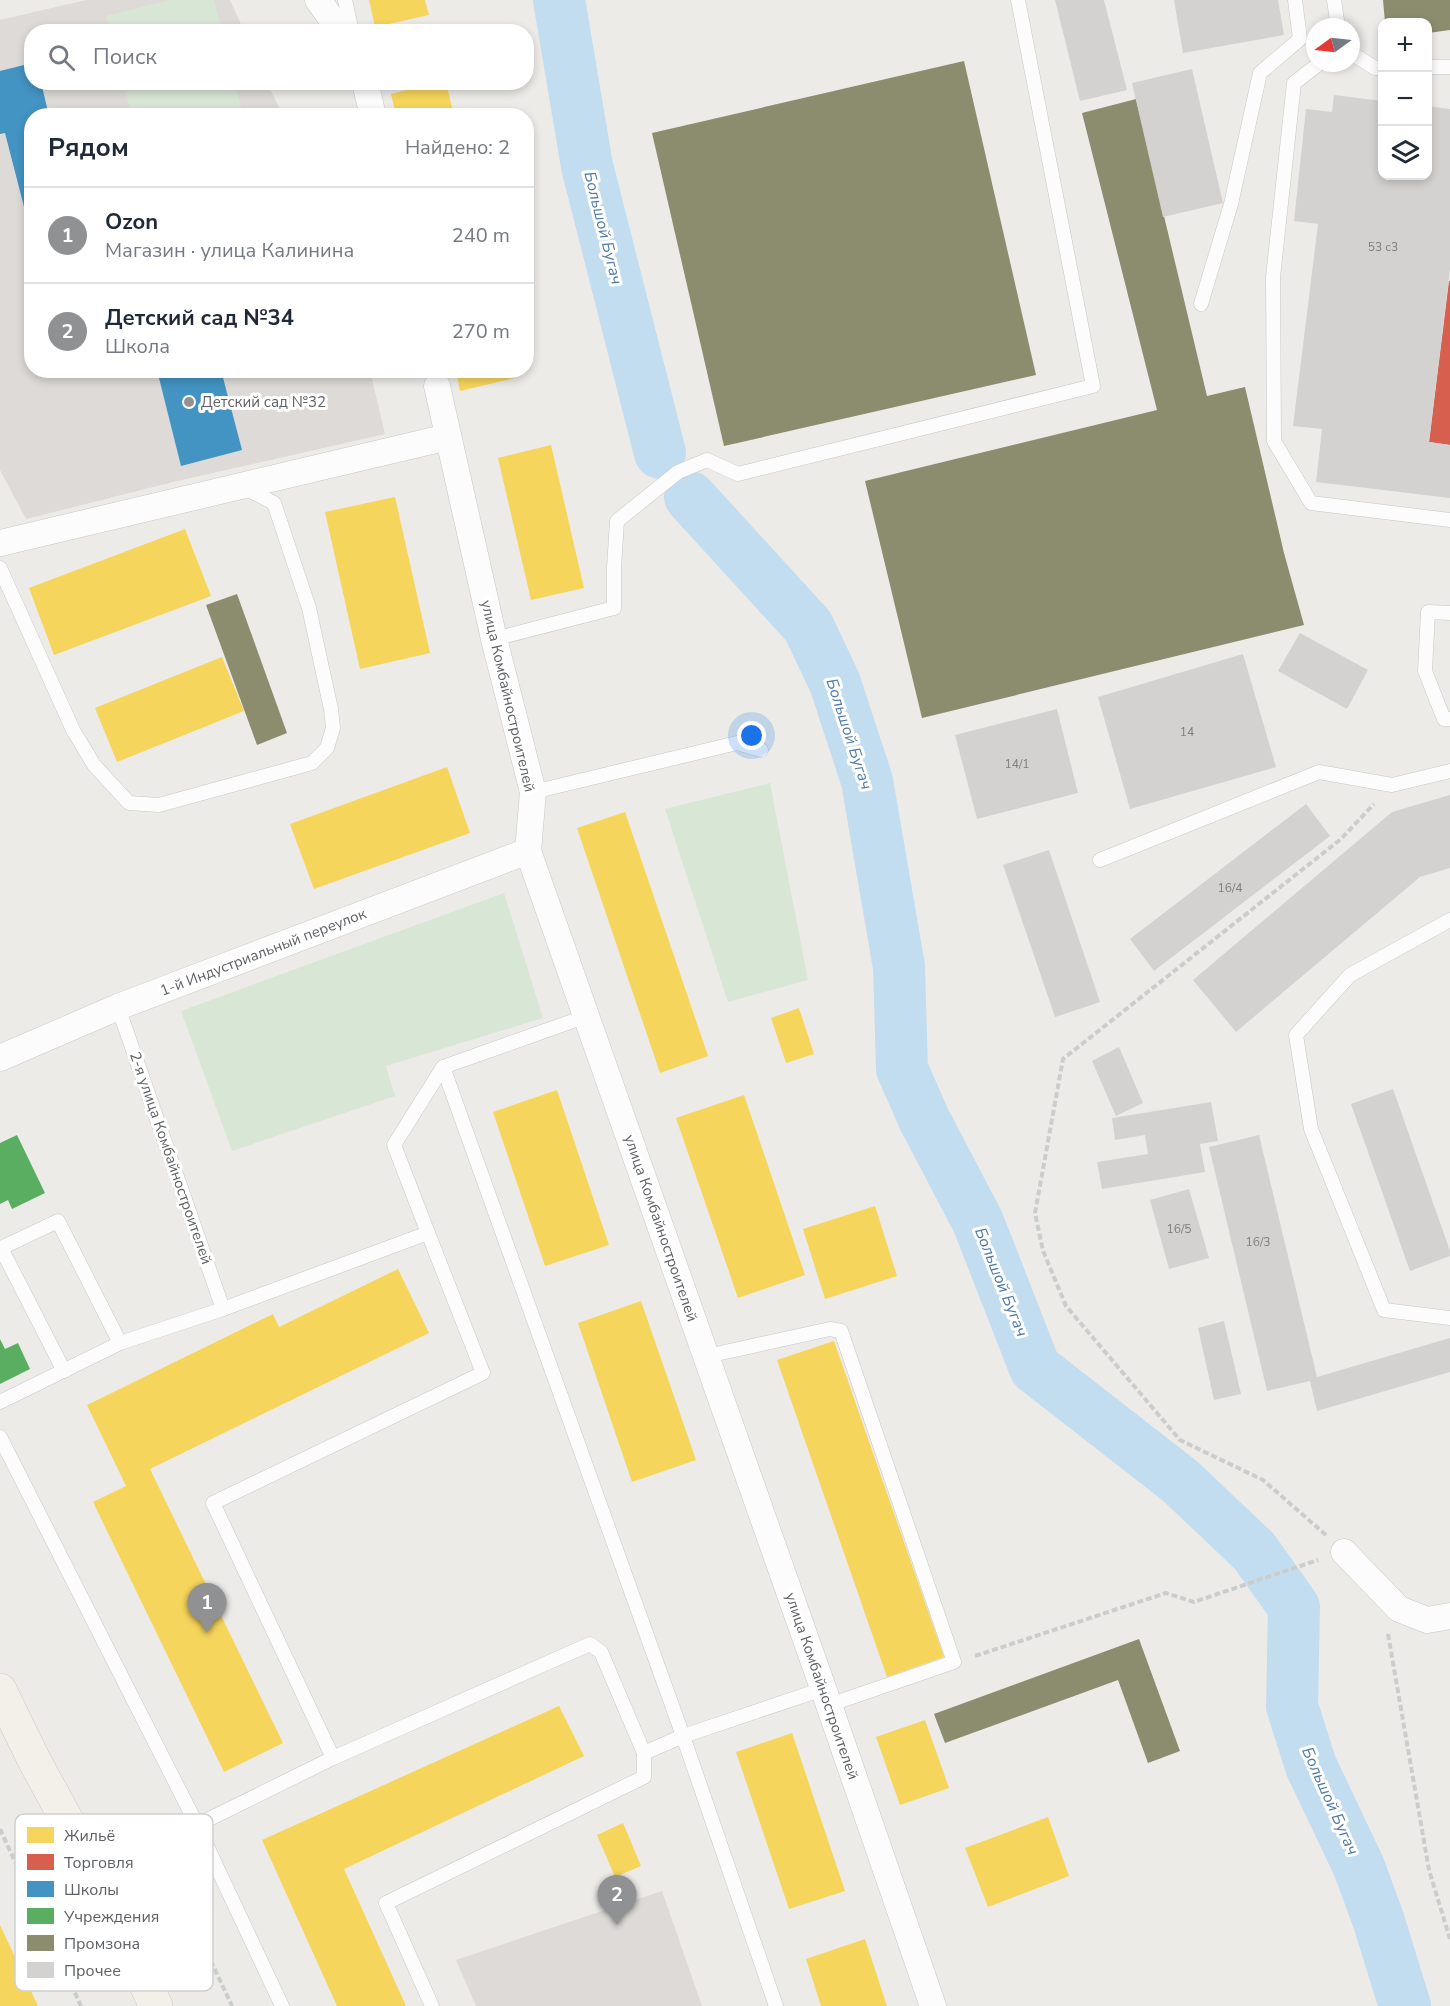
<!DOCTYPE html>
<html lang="ru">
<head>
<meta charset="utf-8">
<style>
  :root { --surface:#fff; --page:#f2f2f3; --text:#1f2937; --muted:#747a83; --line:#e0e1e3; --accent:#909193 }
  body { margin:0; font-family:"Nunito Sans",sans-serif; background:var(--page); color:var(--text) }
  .controls { position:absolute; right:18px; top:18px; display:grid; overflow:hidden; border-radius:12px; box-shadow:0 3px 9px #0003 }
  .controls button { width:54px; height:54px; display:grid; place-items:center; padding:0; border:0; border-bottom:2px solid var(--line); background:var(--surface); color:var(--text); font:30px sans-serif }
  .compass { position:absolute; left:1306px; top:18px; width:54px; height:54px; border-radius:50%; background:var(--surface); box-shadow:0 3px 9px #0003; rotate:255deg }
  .you { position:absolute; left:752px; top:736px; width:21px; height:21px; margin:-15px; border:4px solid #fff; border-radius:50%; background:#1a73e8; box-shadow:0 0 0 9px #1a73e833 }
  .badge { display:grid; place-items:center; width:39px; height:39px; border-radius:50%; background:var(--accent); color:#fff; font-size:20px; font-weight:700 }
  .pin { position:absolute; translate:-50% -50px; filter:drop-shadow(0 2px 3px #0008) }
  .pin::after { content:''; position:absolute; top:32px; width:21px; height:18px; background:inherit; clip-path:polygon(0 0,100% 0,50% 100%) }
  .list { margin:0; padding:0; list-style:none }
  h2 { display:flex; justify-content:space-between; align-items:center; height:78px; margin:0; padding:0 24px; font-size:26px }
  h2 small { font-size:20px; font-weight:400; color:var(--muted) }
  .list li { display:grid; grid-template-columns:39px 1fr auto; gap:18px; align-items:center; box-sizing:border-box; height:96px; padding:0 24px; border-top:2px solid var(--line) }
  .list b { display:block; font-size:22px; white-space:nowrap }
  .list p { margin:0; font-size:20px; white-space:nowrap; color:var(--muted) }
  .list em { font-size:20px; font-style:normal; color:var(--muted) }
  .icon { flex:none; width:33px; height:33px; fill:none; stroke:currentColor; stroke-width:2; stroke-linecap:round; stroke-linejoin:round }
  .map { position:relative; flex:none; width:1450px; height:2006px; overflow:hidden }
  .search { position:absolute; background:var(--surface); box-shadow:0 3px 9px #0003; left:24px; top:24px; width:510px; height:66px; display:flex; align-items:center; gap:15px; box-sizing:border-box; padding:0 21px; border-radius:24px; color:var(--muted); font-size:22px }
  .panel { position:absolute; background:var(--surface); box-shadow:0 3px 9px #0003; left:24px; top:108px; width:510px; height:270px; border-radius:24px }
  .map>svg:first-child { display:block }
  .education { fill:#dddad7 }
  .green { fill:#d8e6d5 }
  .homes { fill:#f6d55c }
  .shops { fill:#d6604d }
  .schools { fill:#4393c3 }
  .public { fill:#5aae61 }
  .industry { fill:#8c8c6e }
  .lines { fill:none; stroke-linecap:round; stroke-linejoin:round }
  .river { stroke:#c2ddf0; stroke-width:52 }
  .building { fill:#d4d2d1 }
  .service-casing { stroke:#c7c7c7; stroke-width:15 }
  .minor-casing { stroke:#c7c7c7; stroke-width:27 }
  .primary-casing { stroke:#d2cab9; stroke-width:34 }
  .path { stroke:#cacdcb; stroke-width:4; stroke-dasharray:6 3; stroke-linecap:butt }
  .service { stroke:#fcfcfc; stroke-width:14 }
  .minor { stroke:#fcfcfc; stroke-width:26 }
  .primary { stroke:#f2f0e9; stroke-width:33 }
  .poi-dot { fill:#909193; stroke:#fff; stroke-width:2 }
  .labels { text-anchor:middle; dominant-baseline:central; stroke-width:6; stroke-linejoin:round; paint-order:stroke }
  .number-label { font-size:12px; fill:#7d7e81 }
  .poi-label { font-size:15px; fill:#5e6165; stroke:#fff; text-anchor:start }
  .street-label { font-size:15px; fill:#5e6165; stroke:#fff }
  .water-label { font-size:16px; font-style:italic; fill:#4f79a5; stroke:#fff }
  .key { fill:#fff; stroke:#cfd0d1; stroke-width:1.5 }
  .key-label { font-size:16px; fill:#5e6165 }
</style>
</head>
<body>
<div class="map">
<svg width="1450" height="2006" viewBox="0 0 1450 2006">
  <rect width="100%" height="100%" fill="#edebe8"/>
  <!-- education -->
  <g class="education">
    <polygon points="86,0 230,0 244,31 32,32 32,82 267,83 283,115 32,116 32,370 370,371 385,434 173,482 26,519 0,470 0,20"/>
    <polygon points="662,1891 702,2006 476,2006 456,1960"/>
  </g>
  <!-- green -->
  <g class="green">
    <polygon points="169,0 214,0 222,31 110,31 106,16"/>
    <polygon points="123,83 235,83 243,115 132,115"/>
    <polygon points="770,783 808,980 728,1002 665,809"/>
    <polygon points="504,893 543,1018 386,1066 395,1096 232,1151 181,1011"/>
  </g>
  <!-- homes -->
  <g class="homes">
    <polygon points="369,0 425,0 429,15 375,27"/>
    <polygon points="438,82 446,82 454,116 396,116 391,94"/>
    <polygon points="456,370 513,370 515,378 460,391"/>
    <polygon points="551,445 584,588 531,600 498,458"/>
    <polygon points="395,497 430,653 360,669 325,512"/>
    <polygon points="185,529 211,596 54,655 29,588"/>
    <polygon points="222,657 244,711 117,762 95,708"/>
    <polygon points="447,767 470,833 314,889 290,824"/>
    <polygon points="625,812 708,1056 660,1073 577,828"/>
    <polygon points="799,1008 814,1054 786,1063 771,1018"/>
    <polygon points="557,1090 609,1245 545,1266 493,1112"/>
    <polygon points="744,1095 805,1275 738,1298 676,1118"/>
    <polygon points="875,1206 897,1276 825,1299 803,1229"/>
    <polygon points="398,1269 429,1333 150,1469 283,1743 224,1772 93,1502 126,1486 87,1405 273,1314 279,1327"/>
    <polygon points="641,1301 696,1460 632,1482 578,1323"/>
    <polygon points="834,1341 944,1657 887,1677 777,1360"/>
    <polygon points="559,1706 584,1756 344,1869 406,2006 337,2006 262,1840"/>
    <polygon points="925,1720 949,1788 900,1805 876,1737"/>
    <polygon points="792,1733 845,1891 789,1909 736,1752"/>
    <polygon points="1048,1817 1069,1876 988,1907 965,1848"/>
    <polygon points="623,1823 641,1866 615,1877 597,1835"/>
    <polygon points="0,1925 38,2006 0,2006"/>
    <polygon points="865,1939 887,2006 821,2006 806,1959"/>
  </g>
  <!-- shops -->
  <polygon class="shops" points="1449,281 1450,281 1450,445 1429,442"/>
  <!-- schools -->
  <g class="schools">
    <polygon points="32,63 32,82 41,82 49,116 32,116 31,234 5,133 0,134 0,71"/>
    <polygon points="157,370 221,370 242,450 181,466"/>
  </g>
  <!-- public -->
  <g class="public">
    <polygon points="17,1135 45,1193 12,1209 8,1200 0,1204 0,1143"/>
    <polygon points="0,1339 5,1349 18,1343 30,1369 0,1384"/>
  </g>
  <!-- industry -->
  <g class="industry">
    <polygon points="1383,0 1450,0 1450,30 1428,33 1428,22 1385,22"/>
    <polygon points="964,61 1036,375 724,446 652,133"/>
    <polygon points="1136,99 1207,396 1245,387 1284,553 1304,625 922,718 865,481 1157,410 1082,113"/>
    <polygon points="237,594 287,733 257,745 206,605"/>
    <polygon points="1139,1639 1180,1751 1148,1763 1118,1680 945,1743 934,1714"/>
  </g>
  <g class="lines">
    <!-- river -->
    <g class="river">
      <polyline points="559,0 587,166 660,453"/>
      <polyline points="690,497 808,626 835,683 867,781 899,967 902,1069 924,1119 978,1222 1035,1368 1180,1481 1254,1551 1294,1607 1292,1706 1311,1766 1359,1867 1379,1922 1405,2006"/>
    </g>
  </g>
  <!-- building -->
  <g class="building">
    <polygon points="1055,0 1104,0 1127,90 1080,101"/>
    <polygon points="1174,0 1278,0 1284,35 1183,53"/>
    <polygon points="1192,69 1223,203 1163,217 1132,83"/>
    <polygon points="1334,95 1382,101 1382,176 1428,176 1428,106 1450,109 1450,269 1429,442 1450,445 1450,498 1316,482 1322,429 1293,426 1318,224 1294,221 1306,109 1332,112"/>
    <polygon points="1300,633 1368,670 1347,709 1278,671"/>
    <polygon points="1243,654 1276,767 1130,809 1098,697"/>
    <polygon points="1057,709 1078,793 977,819 955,735"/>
    <polygon points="1450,795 1450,868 1420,877 1236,1032 1193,980 1392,812"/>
    <polygon points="1306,804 1330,836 1154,971 1130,939"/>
    <polygon points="1049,850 1100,1002 1055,1017 1003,865"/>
    <polygon points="1119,1047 1143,1103 1116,1116 1092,1061"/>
    <polygon points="1393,1089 1450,1251 1450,1256 1410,1271 1351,1104"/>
    <polygon points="1211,1102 1218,1141 1200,1144 1205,1172 1102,1189 1097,1162 1148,1154 1145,1135 1115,1140 1112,1118"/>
    <polygon points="1259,1135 1317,1377 1450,1338 1450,1372 1317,1411 1310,1381 1267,1391 1209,1147"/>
    <polygon points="1189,1189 1209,1258 1169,1269 1150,1200"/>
    <polygon points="1224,1321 1241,1394 1214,1400 1198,1328"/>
  </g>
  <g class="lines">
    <!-- service casing -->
    <g class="service-casing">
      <g id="service">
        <polyline points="345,0 352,32"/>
        <polyline points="1334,0 1338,27"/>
        <polyline points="1351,53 1375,68 1382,68"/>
        <polyline points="1320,63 1294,83 1273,277 1274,441 1311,503 1450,520"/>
        <polyline points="1428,67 1450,67"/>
        <polyline points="1201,304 1231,204 1260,73 1300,39 1295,0"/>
        <polyline points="0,568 73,730 94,765 129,803 159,805 312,763 327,748 333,728 331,709 309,608 274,503 243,487"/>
        <polyline points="1450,613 1428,612 1425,671 1444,719 1450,719"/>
        <polyline points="494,639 614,608 614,568 617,521 678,472 707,460 738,474 1093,386 1018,0"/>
        <polyline points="533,792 737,743 761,750"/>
        <polyline points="1100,860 1319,772 1392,785 1450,771"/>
        <polyline points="1450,920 1350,975 1296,1035 1311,1129 1384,1310 1450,1318"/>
        <polyline points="118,1007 223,1309"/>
        <polyline points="587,1016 443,1067 683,1736 776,2006"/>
        <polyline points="428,1233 394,1145 443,1067"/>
        <polyline points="707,1356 830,1329 841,1331 954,1662 829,1705"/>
        <polyline points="64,1371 1,1248 58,1221 120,1343"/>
        <polyline points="0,1402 120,1343 223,1309 428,1233 483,1373 213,1503 333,1758"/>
        <polyline points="0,1437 197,1825 282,2006"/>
        <polyline points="92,1872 197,1825 333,1758 590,1644 601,1652 644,1753 683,1736 823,1689"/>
        <polyline points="432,2006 386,1903 644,1777 644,1753"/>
      </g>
    </g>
    <!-- minor casing -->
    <g class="minor-casing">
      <g id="minor">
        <polyline points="318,0 341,32"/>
        <polyline points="365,82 373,116"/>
        <polyline points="437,386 494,639 533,792 528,851 829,1705 933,2006"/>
        <polyline points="0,543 448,437"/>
        <polyline points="0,1058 118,1007 528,851"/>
        <polyline points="1344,1552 1399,1609 1427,1620 1450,1616"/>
      </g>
    </g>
    <!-- primary casing -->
    <g class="primary-casing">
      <polyline id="primary" points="0,1690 34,1760 70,1826 156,2006"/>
    </g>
    <!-- path -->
    <g class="path">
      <polyline points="1326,1535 1263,1480 1180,1440 1066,1306 1043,1251 1035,1213 1063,1059 1341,839 1374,804"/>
      <polyline points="1388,1634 1429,1870 1450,1939"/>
      <polyline points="975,1656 1166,1593 1194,1602 1318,1560"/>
      <polyline points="0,1829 81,2006"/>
      <polyline points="165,1863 232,2006"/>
    </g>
    <!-- service -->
    <use href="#service" class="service"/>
    <!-- minor -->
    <use href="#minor" class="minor"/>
    <!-- primary -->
    <use href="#primary" class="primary"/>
  </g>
  <!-- markers -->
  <circle class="poi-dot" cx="189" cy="402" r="6"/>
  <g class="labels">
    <!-- number labels -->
    <g class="number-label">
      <text x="1383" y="247">53 с3</text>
      <text x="1187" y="732">14</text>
      <text x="1017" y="764">14/1</text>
      <text x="1230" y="888">16/4</text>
      <text x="1179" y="1229">16/5</text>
      <text x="1258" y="1242">16/3</text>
    </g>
    <!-- poi labels -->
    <g class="poi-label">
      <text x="201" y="402">Детский сад №32</text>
    </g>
    <!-- street labels -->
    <g class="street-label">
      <text transform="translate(508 696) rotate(77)">улица Комбайностроителей</text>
      <text transform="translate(263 952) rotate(-21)">1-й Индустриальный переулок</text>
      <text transform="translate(171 1158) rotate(71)">2-я улица Комбайностроителей</text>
      <text transform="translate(661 1228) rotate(71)">улица Комбайностроителей</text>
      <text transform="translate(822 1686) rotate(71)">улица Комбайностроителей</text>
    </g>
    <!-- water labels -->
    <g class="water-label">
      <text transform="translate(603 228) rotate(76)">Большой Бугач</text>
      <text transform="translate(849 734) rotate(72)">Большой Бугач</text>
      <text transform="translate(1001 1282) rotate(68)">Большой Бугач</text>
      <text transform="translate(1330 1801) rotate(66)">Большой Бугач</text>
    </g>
  </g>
  <!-- legend -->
  <rect x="15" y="1814" width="198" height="177" rx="9" class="key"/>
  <rect x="27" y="1827" width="27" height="16" fill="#f6d55c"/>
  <rect x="27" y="1854" width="27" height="16" fill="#d6604d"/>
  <rect x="27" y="1881" width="27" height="16" fill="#4393c3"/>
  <rect x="27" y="1908" width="27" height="16" fill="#5aae61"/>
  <rect x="27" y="1935" width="27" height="16" fill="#8c8c6e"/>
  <rect x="27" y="1962" width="27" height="16" fill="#d4d2d1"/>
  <g class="key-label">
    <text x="64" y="1841">Жильё</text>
    <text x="64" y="1868">Торговля</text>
    <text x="64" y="1895">Школы</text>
    <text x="64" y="1922">Учреждения</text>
    <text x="64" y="1949">Промзона</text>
    <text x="64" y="1976">Прочее</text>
  </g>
</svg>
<div class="controls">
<button>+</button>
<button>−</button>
<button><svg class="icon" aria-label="layers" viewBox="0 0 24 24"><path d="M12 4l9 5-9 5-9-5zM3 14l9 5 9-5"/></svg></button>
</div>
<svg class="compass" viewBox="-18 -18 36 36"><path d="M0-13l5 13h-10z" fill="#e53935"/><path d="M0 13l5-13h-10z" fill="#747a83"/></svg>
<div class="you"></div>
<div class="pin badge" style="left:207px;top:1633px">1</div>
<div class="pin badge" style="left:617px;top:1925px">2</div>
<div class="search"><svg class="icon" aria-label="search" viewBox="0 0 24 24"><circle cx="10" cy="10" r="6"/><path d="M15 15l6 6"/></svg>Поиск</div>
<section class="panel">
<h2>Рядом<small>Найдено: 2</small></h2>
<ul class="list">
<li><span class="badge">1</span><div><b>Ozon</b><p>Магазин · улица Калинина</p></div><em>240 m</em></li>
<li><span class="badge">2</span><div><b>Детский сад №34</b><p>Школа</p></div><em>270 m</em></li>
</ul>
</section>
</div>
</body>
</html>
